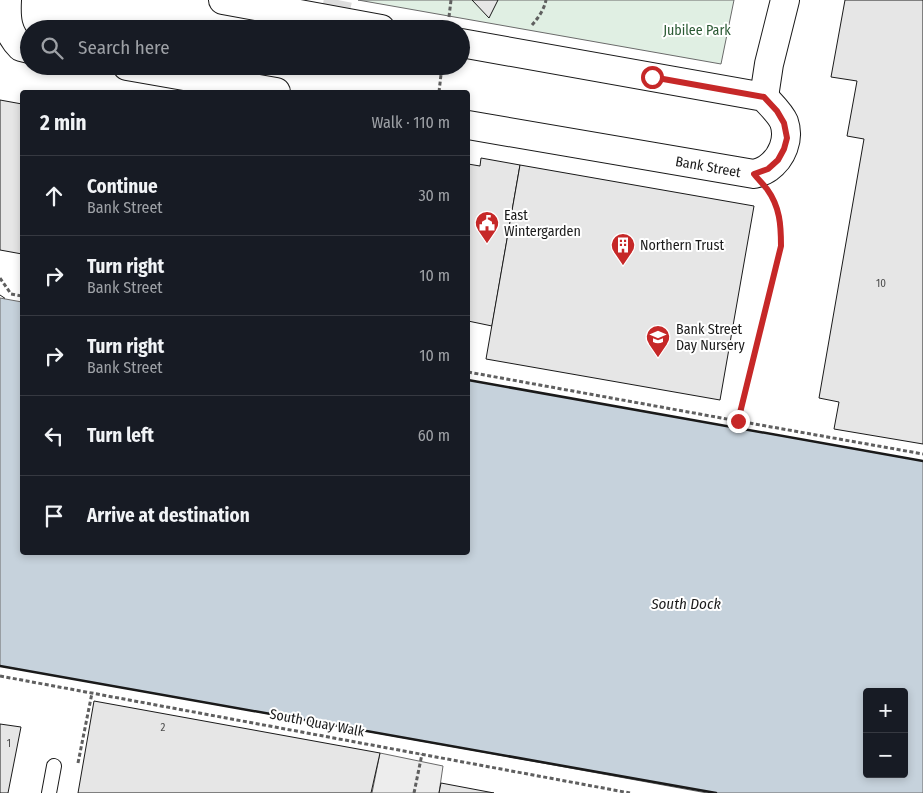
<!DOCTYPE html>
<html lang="en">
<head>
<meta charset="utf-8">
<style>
  :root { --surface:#171b24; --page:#242831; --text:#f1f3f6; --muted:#9ea1a6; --line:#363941 }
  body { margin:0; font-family:"Fira Sans Condensed",sans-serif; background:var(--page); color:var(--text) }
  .controls { position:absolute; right:15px; bottom:15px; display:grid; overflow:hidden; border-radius:5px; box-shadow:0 2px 8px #0003 }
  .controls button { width:45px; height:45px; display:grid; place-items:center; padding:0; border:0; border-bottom:1px solid var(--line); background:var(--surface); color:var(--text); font:25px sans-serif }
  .stop { position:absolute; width:15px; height:15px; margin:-11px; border:4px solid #c62828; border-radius:50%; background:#fff }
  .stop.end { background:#c62828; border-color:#fff; box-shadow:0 1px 5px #0008 }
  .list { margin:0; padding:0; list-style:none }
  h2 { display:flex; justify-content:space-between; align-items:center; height:65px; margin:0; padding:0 20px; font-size:21px }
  h2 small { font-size:16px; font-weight:400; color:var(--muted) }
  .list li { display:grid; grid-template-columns:32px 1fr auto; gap:15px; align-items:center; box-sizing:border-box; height:80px; padding:0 20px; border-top:1px solid var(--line) }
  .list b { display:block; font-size:19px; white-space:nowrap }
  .list p { margin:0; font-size:16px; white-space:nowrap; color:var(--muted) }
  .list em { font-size:16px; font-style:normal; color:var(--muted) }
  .icon { flex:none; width:28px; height:28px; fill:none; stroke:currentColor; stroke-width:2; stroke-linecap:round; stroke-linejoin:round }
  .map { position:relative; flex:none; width:923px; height:793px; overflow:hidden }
  .search { position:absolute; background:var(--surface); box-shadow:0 2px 8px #0003; left:20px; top:20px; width:450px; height:55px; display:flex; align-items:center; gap:12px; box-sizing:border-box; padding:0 18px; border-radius:28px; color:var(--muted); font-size:19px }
  .panel { position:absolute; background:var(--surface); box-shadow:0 2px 8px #0003; left:20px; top:90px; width:450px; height:465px; border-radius:5px }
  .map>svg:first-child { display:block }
  .green { fill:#e0efe3; stroke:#6a6a6a }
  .parking { fill:#ededed; stroke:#6a6a6a }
  .water { fill:#c6d2dc; stroke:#6a6a6a; fill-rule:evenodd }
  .building { fill:#e6e6e6; stroke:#1a1a1a }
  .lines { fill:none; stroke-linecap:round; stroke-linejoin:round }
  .street-tunnel { stroke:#ddd; stroke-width:28; stroke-dasharray:28 14; stroke-linecap:butt }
  .lane-casing { stroke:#1a1a1a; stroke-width:16 }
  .street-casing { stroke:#1a1a1a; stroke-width:30 }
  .path { stroke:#5f5f5f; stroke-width:3; stroke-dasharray:4 2.5; stroke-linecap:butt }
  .lane { stroke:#fff; stroke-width:14 }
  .street { stroke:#fff; stroke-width:28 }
  .fence { stroke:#1a1a1a; stroke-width:1; stroke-dasharray:6 2.5; stroke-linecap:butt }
  .wall { stroke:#1a1a1a; stroke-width:2.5 }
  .route { stroke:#c62828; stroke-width:6 }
  .labels { text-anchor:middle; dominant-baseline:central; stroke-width:4; stroke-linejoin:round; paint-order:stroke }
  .number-label { font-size:11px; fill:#4d4d4d }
  .park-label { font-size:14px; fill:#2b5a34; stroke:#fff }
  .street-label { font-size:14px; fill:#1a1a1a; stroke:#fff }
  .poi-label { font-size:14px; fill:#1a1a1a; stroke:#fff; text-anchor:start }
  .water-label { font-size:15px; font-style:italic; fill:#1a1a1a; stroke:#fff }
</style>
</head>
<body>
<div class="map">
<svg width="923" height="793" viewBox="0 0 923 793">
  <rect width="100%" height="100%" fill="#fff"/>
  <!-- green -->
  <polygon class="green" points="358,0 734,0 721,64"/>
  <!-- parking -->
  <polygon class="parking" points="380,753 443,766 439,793 372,793"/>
  <!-- water -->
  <path class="water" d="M0 298 22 302V552H468V380L923 461V793H707L466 749 0 666ZM867 692H904V774H867Z"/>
  <!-- building -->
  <g class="building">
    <polygon points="472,0 498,0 489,18"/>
    <polygon points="845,0 923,0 923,444 834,429 839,402 819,398 864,139 847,136 857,81 831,77"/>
    <polygon points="0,100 22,104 22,254 0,250"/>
    <polygon points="481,158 520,165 492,326 468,321 468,164 480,166"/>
    <polygon points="520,165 754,206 720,400 486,359"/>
    <polygon points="94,701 380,753 371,793 78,793"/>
    <polygon points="0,724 21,727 8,793 0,793"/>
    <polygon points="441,783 494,793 439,793"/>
  </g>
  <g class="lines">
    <!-- street-tunnel -->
    <polyline class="street-tunnel" points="334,20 338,0"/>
    <!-- lane casing -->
    <g class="lane-casing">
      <polyline id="lane" points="49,793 54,766"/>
    </g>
    <!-- street casing -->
    <g class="street-casing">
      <g id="street">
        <path d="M7 0C6 19 7 33 21 47L29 49"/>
        <polyline points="223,0 381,29"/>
        <path d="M461 43 764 97C771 105 780 113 784 122 790 139 782 158 768 168 764 171 758 173 754 174L468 125"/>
        <polyline points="127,66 276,92"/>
        <polyline points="764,97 769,64 785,0"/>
      </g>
    </g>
    <!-- path -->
    <g class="path">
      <polyline points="449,17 451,0"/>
      <path d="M532 25C538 18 544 10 546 0"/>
      <polyline points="439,92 442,66"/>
      <polyline points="0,278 11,294 22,296"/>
      <polyline points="468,372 738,421 923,454"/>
      <path d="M738 421 781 246C781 229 780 214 772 199"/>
      <polyline points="0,676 630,793"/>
      <polyline points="78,763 92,693"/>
      <polyline points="414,793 422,754"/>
    </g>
    <!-- lane -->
    <use href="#lane" class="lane"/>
    <!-- street -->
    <use href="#street" class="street"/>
    <!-- fence -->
    <polyline class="fence" points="0,295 6,299"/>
    <!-- wall -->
    <g class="wall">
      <polyline points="468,380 923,461"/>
      <polyline points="0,666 716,793"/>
    </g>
  </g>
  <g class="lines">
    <!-- route -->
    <path class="route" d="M652 77 764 97 777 111 784 123 787 138 784 149 778 160 768 169 754 174C758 179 763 184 767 189 780 207 781 225 781 246L738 421"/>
  </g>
  <!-- icons -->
  <defs>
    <g id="civic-pin" transform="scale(1.25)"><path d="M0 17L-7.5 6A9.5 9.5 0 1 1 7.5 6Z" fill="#c62828" stroke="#fff"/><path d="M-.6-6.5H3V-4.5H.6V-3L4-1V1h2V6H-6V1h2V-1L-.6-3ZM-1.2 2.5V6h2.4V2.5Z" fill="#fff"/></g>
    <g id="building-pin" transform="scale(1.25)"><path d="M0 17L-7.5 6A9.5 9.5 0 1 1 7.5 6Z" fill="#c62828" stroke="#fff"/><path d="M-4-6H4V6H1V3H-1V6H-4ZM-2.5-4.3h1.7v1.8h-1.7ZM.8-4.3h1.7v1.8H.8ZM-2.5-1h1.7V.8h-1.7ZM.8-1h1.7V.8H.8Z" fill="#fff"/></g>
    <g id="school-pin" transform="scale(1.25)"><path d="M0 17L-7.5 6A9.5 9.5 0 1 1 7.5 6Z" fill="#c62828" stroke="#fff"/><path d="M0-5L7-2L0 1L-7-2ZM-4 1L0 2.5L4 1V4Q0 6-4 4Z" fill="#fff"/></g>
  </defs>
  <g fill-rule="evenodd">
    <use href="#civic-pin" x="487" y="223"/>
    <use href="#building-pin" x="623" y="245"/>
    <use href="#school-pin" x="658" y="337"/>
  </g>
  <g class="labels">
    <!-- number labels -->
    <g class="number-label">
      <text x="881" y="283">10</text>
      <text x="163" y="727">2</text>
      <text x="9" y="743">1</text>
    </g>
    <!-- park labels -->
    <g class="park-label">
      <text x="697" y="30">Jubilee Park</text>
    </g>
    <!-- street labels -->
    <g class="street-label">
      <text transform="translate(708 167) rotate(10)">Bank Street</text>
      <text transform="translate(317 723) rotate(11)">South Quay Walk</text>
    </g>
    <!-- poi labels -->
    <g class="poi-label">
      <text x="504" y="215">East<tspan x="504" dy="16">Wintergarden</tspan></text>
      <text x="640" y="245">Northern Trust</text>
      <text x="676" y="329">Bank Street<tspan x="676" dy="16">Day Nursery</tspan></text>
    </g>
    <!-- water labels -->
    <g class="water-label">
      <text x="686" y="604">South Dock</text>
    </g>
  </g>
</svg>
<div class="controls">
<button>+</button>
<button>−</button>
</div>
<div class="stop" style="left:652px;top:77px"></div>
<div class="stop end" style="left:738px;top:421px"></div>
<div class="search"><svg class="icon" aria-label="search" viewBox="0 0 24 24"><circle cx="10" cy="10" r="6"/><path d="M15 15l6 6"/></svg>Search here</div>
<section class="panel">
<h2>2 min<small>Walk · 110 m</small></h2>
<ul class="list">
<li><svg class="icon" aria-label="ahead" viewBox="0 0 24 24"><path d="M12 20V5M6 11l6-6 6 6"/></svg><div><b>Continue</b><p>Bank Street</p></div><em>30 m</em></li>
<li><svg class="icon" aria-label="right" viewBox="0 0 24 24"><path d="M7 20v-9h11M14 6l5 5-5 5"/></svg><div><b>Turn right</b><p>Bank Street</p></div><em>10 m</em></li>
<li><svg class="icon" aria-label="right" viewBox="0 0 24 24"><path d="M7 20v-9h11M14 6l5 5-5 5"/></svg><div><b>Turn right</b><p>Bank Street</p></div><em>10 m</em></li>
<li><svg class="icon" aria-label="left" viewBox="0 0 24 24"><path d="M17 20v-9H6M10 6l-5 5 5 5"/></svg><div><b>Turn left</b></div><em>60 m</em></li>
<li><svg class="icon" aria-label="arrive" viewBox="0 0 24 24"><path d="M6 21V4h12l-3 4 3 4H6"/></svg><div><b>Arrive at destination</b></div></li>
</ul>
</section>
</div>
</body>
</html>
